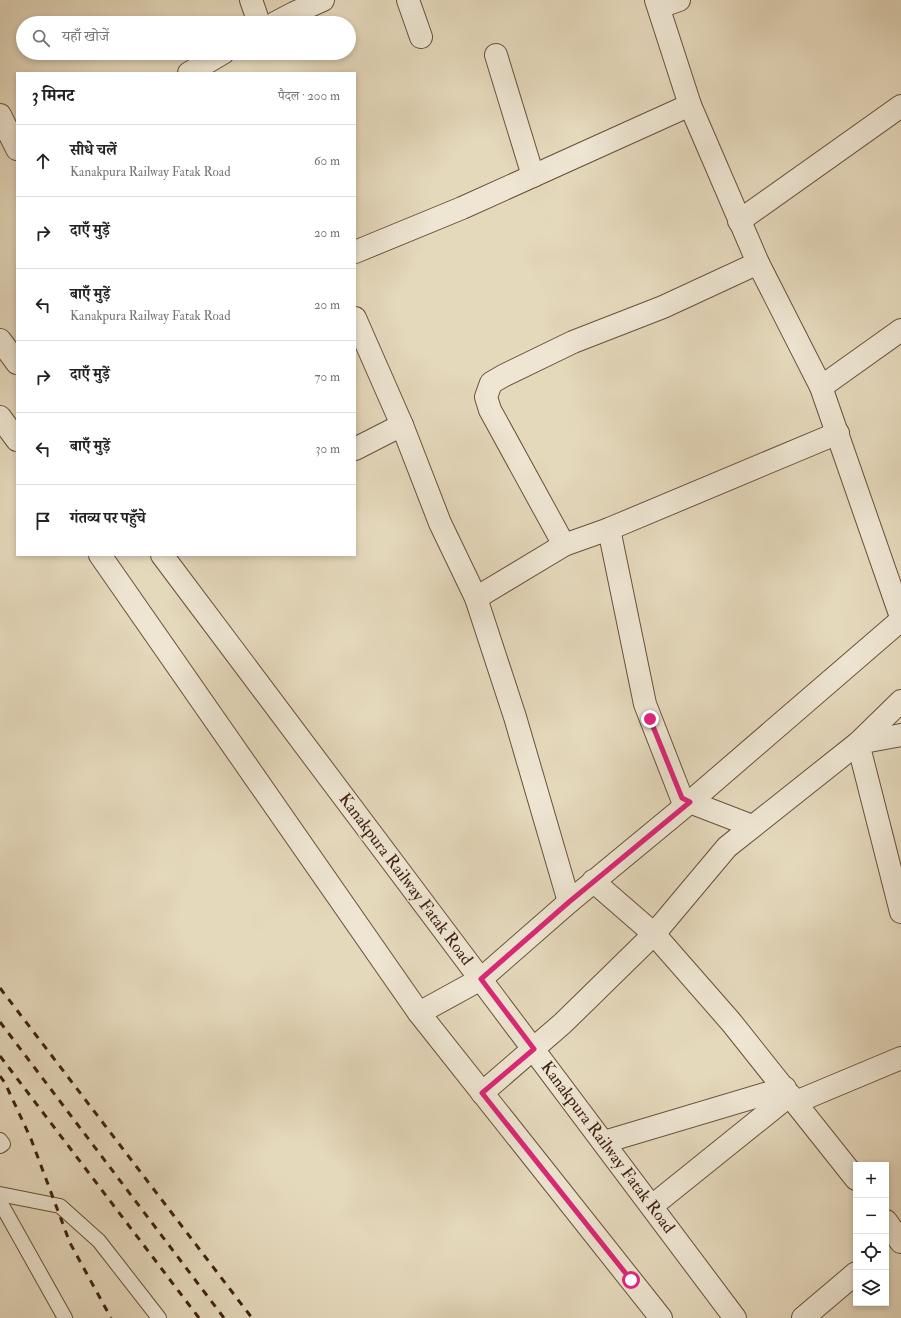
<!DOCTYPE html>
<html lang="hi">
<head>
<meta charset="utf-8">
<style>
  :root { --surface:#fff; --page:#f6f6f6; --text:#222; --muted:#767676; --line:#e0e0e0 }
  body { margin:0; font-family:"IM FELL Double Pica","Noto Serif Devanagari",serif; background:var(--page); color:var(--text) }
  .controls { position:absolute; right:12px; bottom:12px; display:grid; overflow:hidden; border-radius:0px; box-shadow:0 2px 6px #0003 }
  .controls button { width:36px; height:36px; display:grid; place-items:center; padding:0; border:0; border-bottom:1px solid var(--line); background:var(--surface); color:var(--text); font:20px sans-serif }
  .stop { position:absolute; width:12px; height:12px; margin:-9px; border:3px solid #db2777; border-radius:50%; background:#fff }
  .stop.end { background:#db2777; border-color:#fff; box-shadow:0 1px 4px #0008 }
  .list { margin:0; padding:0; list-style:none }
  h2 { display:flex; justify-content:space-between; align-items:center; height:52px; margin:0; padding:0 16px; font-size:17px }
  h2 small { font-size:13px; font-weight:400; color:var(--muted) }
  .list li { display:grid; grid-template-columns:26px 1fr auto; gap:12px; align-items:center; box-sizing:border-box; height:72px; padding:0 16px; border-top:1px solid var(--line) }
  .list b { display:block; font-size:15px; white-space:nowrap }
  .list p { margin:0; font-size:13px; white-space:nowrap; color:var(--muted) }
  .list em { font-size:13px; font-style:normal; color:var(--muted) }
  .icon { flex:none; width:22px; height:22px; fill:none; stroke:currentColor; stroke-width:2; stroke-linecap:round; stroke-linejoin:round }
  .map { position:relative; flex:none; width:901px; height:1318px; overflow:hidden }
  .search { position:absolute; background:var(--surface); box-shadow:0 2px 6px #0003; left:16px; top:16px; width:340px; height:44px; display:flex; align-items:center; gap:10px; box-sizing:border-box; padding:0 14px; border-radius:22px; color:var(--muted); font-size:15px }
  .panel { position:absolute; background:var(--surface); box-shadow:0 2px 6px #0003; left:16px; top:72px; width:340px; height:484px; border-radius:0px }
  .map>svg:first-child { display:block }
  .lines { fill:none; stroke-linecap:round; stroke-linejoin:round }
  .lane-casing { stroke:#6a503c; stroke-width:16 }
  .street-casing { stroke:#6a503c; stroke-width:24 }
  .lane { stroke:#eee6d3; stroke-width:14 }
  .street { stroke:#eee6d3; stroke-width:22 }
  .rail { stroke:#412211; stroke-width:3; stroke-dasharray:7 7; stroke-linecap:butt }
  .route { stroke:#db2777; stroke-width:5 }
  .labels { text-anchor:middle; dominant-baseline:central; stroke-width:3; stroke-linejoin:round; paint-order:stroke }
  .street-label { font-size:17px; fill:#412211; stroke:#eee6d3 }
</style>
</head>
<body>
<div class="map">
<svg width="901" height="1318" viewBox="0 0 901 1318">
  <rect width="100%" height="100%" fill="#e5d9bc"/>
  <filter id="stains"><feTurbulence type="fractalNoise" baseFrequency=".005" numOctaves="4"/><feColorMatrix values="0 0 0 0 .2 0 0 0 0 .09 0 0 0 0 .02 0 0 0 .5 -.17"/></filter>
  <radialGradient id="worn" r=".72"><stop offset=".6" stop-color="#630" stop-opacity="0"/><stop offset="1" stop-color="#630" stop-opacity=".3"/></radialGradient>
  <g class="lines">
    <!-- lane casing -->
    <g class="lane-casing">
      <g id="lane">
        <polyline points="0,1140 3,1144 0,1146"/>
        <polyline points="0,1194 60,1206 99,1241 159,1318"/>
        <polyline points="0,1202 65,1318"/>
      </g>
    </g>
    <!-- street casing -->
    <g class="street-casing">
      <g id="street">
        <polyline points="251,0 259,23"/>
        <polyline points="408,0 421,37"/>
        <polyline points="659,7 679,0"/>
        <polyline points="275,23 294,13 323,0"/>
        <polyline points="496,55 533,176"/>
        <polyline points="189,73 223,53"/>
        <polyline points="690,105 758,263 821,387 901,617"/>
        <polyline points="0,115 17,149"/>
        <polyline points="739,221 901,106"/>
        <polyline points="355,252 462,208 690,105 656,0"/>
        <polyline points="758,263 663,307 573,342 503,376 491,383 486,397 490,410 564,545 609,529 838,433"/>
        <polyline points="355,318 402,425 440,523 476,598 515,717 569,902"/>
        <polyline points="0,340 17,363"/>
        <polyline points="821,387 901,330"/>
        <polyline points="0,417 17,440"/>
        <polyline points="355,449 402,425"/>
        <polyline points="609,529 645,704 682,799 752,826"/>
        <polyline points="100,555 419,1013 661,1318"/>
        <polyline points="162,555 735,1318"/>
        <polyline points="476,598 564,545"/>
        <polyline points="901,735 858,743 901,912"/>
        <polyline points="593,881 654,934 731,1022 856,1179"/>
        <polyline points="419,1013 481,979 569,902 690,802 901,620"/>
        <polyline points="482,1093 562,1024 654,934 727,847 858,743 901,701"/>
        <polyline points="796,1102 901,1058"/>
        <polyline points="604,1142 785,1088"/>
        <polyline points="652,1206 790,1095"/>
        <polyline points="886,1221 901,1242"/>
        <polyline points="803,1318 856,1273"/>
      </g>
    </g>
    <!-- lane -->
    <use href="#lane" class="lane"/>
    <!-- street -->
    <use href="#street" class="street"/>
    <!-- rail -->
    <g class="rail">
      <polyline points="0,988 252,1318"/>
      <polyline points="0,1022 224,1318"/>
      <polyline points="0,1056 199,1318"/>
      <polyline points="0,1076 5,1083 31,1139 70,1243 111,1318"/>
    </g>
  </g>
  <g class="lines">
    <!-- route -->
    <polyline class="route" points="631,1280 482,1093 534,1049 481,979 569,902 690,802 682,798 650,719"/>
  </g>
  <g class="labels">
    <!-- street labels -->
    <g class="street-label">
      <text transform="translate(406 879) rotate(53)">Kanakpura Railway Fatak Road</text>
      <text transform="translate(608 1147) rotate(53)">Kanakpura Railway Fatak Road</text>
    </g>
  </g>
  <rect width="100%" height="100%" filter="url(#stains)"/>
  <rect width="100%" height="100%" fill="url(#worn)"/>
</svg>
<div class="controls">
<button>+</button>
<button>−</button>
<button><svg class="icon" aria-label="locate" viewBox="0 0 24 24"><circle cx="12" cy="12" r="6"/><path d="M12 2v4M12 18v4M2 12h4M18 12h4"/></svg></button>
<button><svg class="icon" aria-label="layers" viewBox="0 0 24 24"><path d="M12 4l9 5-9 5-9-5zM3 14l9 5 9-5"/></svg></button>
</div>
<div class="stop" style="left:631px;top:1280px"></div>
<div class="stop end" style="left:650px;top:719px"></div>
<div class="search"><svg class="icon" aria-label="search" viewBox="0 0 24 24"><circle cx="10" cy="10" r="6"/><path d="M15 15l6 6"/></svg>यहाँ खोजें</div>
<section class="panel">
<h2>3 मिनट<small>पैदल · 200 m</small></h2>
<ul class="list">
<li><svg class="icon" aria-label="ahead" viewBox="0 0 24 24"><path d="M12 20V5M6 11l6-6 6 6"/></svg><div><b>सीधे चलें</b><p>Kanakpura Railway Fatak Road</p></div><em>60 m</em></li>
<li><svg class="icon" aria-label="right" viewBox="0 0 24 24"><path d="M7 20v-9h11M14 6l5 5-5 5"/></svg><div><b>दाएँ मुड़ें</b></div><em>20 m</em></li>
<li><svg class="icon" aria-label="left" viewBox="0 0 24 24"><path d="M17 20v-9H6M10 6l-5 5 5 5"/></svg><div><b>बाएँ मुड़ें</b><p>Kanakpura Railway Fatak Road</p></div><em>20 m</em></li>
<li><svg class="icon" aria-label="right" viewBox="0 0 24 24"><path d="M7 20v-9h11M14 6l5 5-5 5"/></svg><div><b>दाएँ मुड़ें</b></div><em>70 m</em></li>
<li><svg class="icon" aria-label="left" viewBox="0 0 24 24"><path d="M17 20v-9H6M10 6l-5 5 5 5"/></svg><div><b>बाएँ मुड़ें</b></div><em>30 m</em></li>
<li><svg class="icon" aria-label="arrive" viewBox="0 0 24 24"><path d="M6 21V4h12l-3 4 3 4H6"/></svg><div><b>गंतव्य पर पहुँचे</b></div></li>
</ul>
</section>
</div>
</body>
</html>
